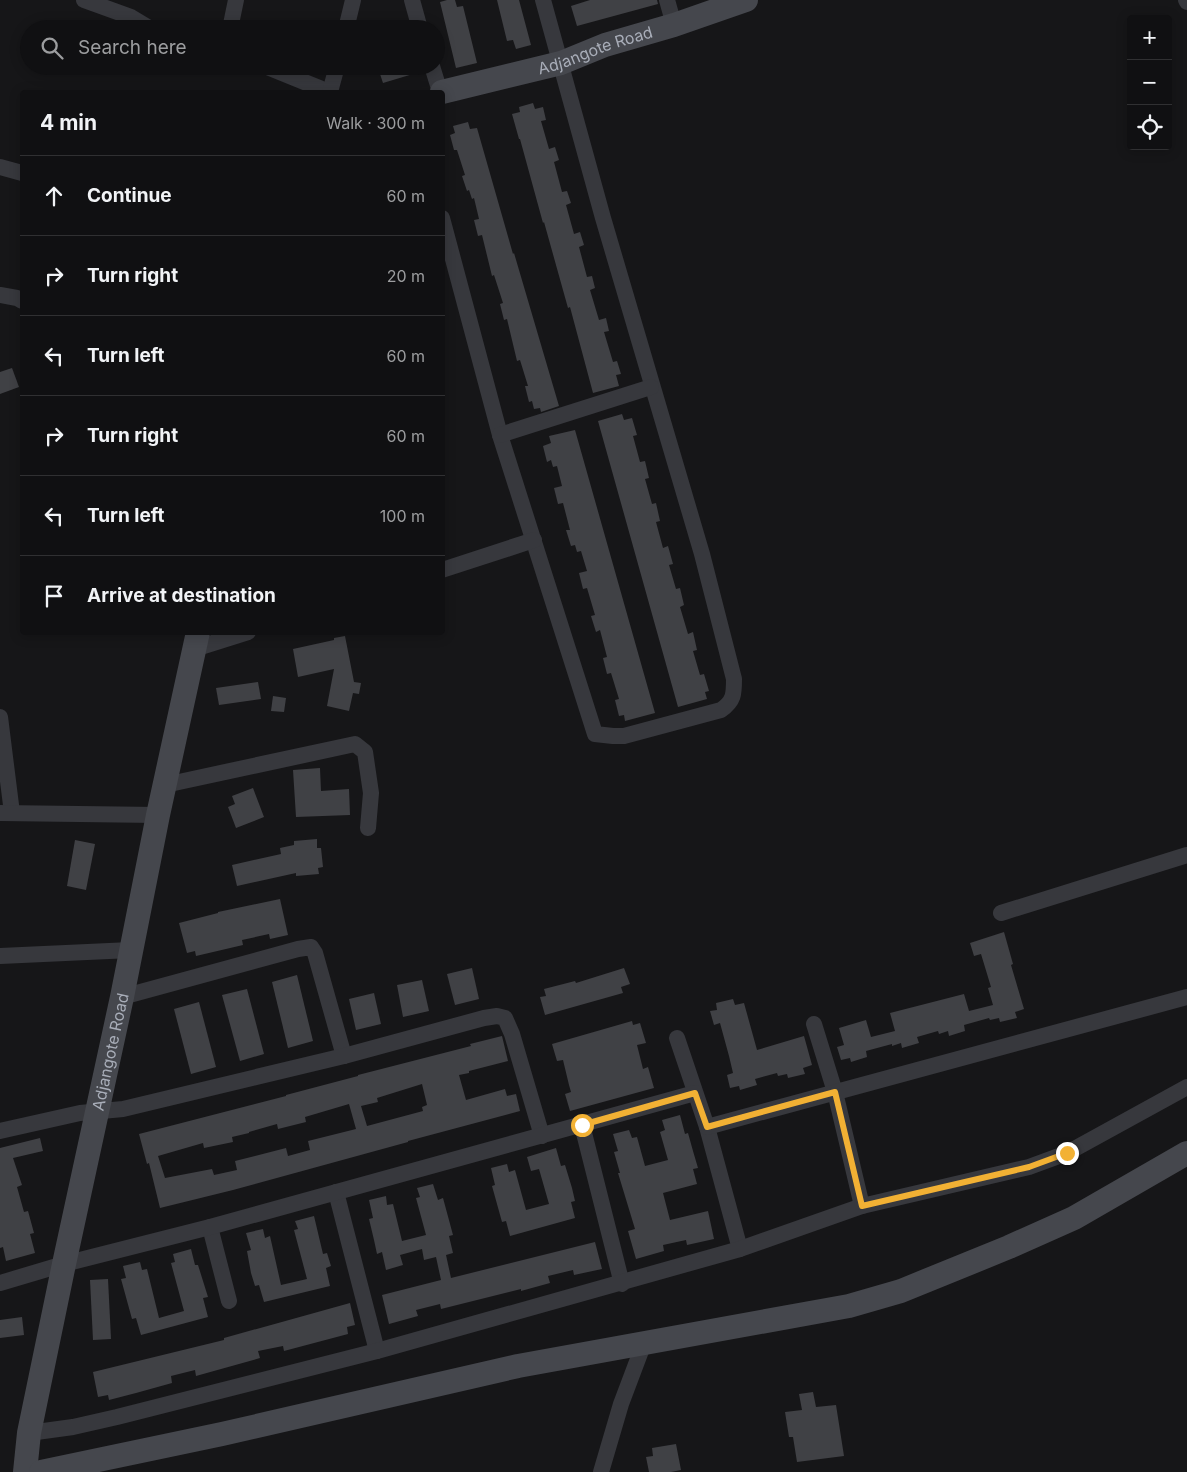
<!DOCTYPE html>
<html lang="en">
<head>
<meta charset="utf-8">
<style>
  :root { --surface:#101012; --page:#19191b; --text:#f1f3f6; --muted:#9c9d9f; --line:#303032 }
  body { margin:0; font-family:Inter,sans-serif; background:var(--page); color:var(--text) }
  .controls { position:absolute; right:15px; top:15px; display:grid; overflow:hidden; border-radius:5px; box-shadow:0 2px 12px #0003 }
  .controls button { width:45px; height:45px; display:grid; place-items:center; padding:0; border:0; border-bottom:1px solid var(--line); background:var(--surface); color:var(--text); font:25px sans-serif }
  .stop { position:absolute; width:15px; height:15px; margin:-11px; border:4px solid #f2b134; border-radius:50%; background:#fff }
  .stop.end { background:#f2b134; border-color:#fff; box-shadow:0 1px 5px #0008 }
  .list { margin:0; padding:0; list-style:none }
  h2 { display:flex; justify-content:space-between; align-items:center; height:65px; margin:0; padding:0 20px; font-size:21px }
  h2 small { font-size:16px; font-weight:400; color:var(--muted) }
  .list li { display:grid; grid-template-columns:32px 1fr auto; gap:15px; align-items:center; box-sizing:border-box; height:80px; padding:0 20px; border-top:1px solid var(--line) }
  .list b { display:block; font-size:19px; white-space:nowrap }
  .list em { font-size:16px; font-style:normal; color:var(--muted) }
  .icon { flex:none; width:28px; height:28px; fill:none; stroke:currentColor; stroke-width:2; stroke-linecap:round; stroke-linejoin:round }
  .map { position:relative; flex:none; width:1187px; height:1472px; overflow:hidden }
  .search { position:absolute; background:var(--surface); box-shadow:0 2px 12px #0003; left:20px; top:20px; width:425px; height:55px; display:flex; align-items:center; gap:12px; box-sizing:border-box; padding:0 18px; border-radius:28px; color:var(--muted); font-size:19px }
  .panel { position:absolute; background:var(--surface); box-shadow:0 2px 12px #0003; left:20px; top:90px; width:425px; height:545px; border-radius:5px }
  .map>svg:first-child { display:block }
  .building { fill:#404145; fill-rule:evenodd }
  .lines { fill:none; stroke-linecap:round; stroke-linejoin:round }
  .street { stroke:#37383d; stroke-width:16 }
  .secondary { stroke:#45474d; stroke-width:24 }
  .route { stroke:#f2b134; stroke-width:6 }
  .labels { text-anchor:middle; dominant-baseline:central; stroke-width:5; stroke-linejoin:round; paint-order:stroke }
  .street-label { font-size:16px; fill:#a8adb8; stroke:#111113 }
</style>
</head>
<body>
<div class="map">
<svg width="1187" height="1472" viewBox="0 0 1187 1472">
  <rect width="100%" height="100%" fill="#161618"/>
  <!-- building -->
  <g class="building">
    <polygon points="447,0 455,0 457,7 463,6 477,63 456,68 440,2"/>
    <polygon points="497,0 519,0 531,45 516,49 513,40 507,41"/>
    <polygon points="590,0 657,0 658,4 577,26 571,6"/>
    <polygon points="381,66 422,66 423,71 383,83 379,71 382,70"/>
    <polygon points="533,103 535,109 543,107 546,120 541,121 549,149 555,147 559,160 554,162 562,192 567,191 571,203 566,205 574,234 580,232 584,245 579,247 587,277 592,276 595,288 590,290 599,320 606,318 609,331 604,332 613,362 617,361 621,374 616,375 619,386 593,393 570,307 568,308 544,222 543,223 520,139 519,139 512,114 520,112 519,107"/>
    <polygon points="468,122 470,129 477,128 513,254 514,253 559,406 541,412 540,408 534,409 532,401 529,402 525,386 528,386 520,360 517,361 507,319 504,320 500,304 503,303 494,275 492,276 482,235 478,236 474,220 479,219 474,198 472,199 469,190 467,191 462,176 465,175 457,150 454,150 450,135 455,133 453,126"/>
    <polygon points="12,368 19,387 0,394 0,372"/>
    <polygon points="622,414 624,420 632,418 637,435 633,436 640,462 645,461 649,478 645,479 652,504 656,503 660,521 656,522 663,548 668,546 673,564 669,565 676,589 680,588 684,605 680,607 688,634 693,632 697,650 693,651 700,675 704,674 709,691 705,692 707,699 678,707 598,421"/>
    <polygon points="575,430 655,713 625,721 624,715 619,716 615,700 619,699 611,673 607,674 603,658 607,657 600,630 596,632 591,616 595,615 587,588 583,589 579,573 587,571 581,551 577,552 575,545 571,546 566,530 570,530 563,503 558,504 554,488 562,486 557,466 553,467 551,460 547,462 543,446 551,443 549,436"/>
    <polygon points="345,636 354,682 361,683 359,694 353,693 349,711 327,706 334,669 298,677 293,649 334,640 334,638"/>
    <polygon points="258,682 261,699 219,705 216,688"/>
    <polygon points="273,696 286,698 284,712 271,711"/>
    <polygon points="320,768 321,791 349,789 350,815 296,817 293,770"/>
    <polygon points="253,788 264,817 236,828 228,807 235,804 232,796"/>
    <polygon points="317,839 317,848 321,848 323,867 318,868 319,874 296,876 296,873 237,886 232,865 281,854 280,848 294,845 294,841"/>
    <polygon points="75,840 95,844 86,890 67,886"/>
    <polygon points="280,899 288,935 270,939 269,934 242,940 243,945 196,956 195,951 187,953 179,923 218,913 218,912"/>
    <polygon points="1004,932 1013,964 1011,965 1024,1009 1015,1012 1017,1018 1000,1022 999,1018 990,1020 989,1018 964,1025 965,1031 949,1036 948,1031 939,1034 938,1031 917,1037 919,1043 902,1048 901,1043 892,1046 892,1044 866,1051 867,1057 851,1062 850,1058 841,1060 837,1047 844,1045 839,1028 866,1020 871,1037 895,1031 890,1013 964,994 969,1011 993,1005 988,988 991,987 981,954 974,956 970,943"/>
    <polygon points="472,968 479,999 455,1005 447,974"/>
    <polygon points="624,968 630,984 621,987 623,993 545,1015 540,997 546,996 544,989 575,981 576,983"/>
    <polygon points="297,975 313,1041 288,1048 272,982"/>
    <polygon points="422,980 429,1011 403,1017 397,985"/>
    <polygon points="247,989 264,1054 240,1061 222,995"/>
    <polygon points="374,993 381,1024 356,1030 349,999"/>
    <polygon points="733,999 735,1005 744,1003 757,1050 804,1036 812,1065 803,1068 805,1074 788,1078 787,1074 778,1076 777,1073 755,1079 757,1085 740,1090 739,1086 730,1088 727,1075 733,1073 729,1056 720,1023 714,1025 710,1011 717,1010 716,1003"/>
    <polygon points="199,1002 216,1067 191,1074 174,1009"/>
    <polygon points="632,1021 633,1025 640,1023 646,1043 637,1045 643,1069 648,1067 654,1088 570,1111 565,1094 571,1092 569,1085 563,1060 557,1061 552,1044"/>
    <path d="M502 1036 508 1061 469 1071V1073L459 1075 466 1100 505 1089 507 1096 516 1094 520 1111 408 1141V1142L233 1190 160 1208 149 1163 147 1164 139 1134 286 1096V1095L358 1076V1075L471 1046 470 1044ZM422 1084 427 1105 422 1107 423 1111 367 1126 361 1106 378 1102 377 1098ZM349 1104 356 1129 308 1141 310 1150 288 1156 286 1148 255 1156 235 1161 237 1170 214 1175 212 1169 165 1178 158 1156 203 1143 204 1148 233 1142 232 1137 249 1133V1132L277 1124 278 1129 306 1122 305 1117Z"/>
    <polygon points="680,1115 685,1134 688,1133 693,1151 698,1168 693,1169 697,1184 663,1193 670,1220 708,1211 714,1239 687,1245 686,1240 663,1245 664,1251 636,1259 628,1231 635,1229 618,1173 620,1173 614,1152 618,1151 613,1134 629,1130 632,1138 637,1137 645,1166 668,1160 660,1132 665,1130 662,1120"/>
    <polygon points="40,1138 43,1151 13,1158 22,1185 17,1187 24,1212 28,1211 34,1233 30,1234 35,1253 6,1261 3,1247 0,1248 0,1148"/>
    <polygon points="556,1148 561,1166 565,1165 572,1188 575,1201 571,1202 575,1218 510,1236 506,1221 502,1222 492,1186 495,1185 491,1168 507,1164 509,1172 515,1170 526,1210 549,1204 539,1169 531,1171 527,1157"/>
    <polygon points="433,1184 438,1200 443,1198 453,1235 449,1236 453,1253 446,1255 451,1278 595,1242 602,1269 574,1275 573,1270 548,1276 550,1283 521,1291 521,1289 441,1309 440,1304 416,1310 418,1316 389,1324 382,1295 441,1280 436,1257 424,1260 422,1249 400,1255 403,1265 386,1270 382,1252 377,1254 374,1240 369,1219 373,1218 369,1200 386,1196 387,1205 393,1204 402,1241 426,1235 416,1198 420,1197 417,1188"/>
    <polygon points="314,1216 323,1254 327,1253 331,1266 326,1268 330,1286 264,1302 259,1285 255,1286 251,1273 247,1251 251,1250 246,1233 263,1229 265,1238 270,1236 281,1285 307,1279 294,1230 298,1229 295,1221"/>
    <polygon points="191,1249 195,1265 198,1265 208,1297 203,1298 208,1317 141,1335 136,1318 132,1319 121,1279 126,1278 123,1266 140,1262 142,1270 147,1269 159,1318 184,1311 171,1263 175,1262 173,1254"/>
    <polygon points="108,1279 111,1339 93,1340 90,1280"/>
    <polygon points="350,1303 355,1325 347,1327 348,1334 284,1351 283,1346 258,1351 260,1358 196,1376 195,1370 171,1376 172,1383 136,1393 109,1400 108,1395 98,1397 93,1372 224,1340 224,1338"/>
    <polygon points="22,1317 24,1335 0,1338 0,1320"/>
    <polygon points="813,1392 816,1407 836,1405 844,1456 797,1462 793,1437 789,1437 785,1412 802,1410 799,1394"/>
    <polygon points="676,1444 681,1470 671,1472 649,1472 646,1457 653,1456 652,1448"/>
  </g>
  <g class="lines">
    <!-- street -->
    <g class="street">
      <polyline points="84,0 131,17 151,29"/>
      <polyline points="412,0 420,29"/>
      <polyline points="667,0 674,25"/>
      <polyline points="1186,0 1187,2"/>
      <polyline points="230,29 236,0"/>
      <polyline points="346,29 353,0"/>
      <polyline points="265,66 329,92"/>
      <polyline points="432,66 440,92"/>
      <polyline points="330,92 337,66"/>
      <polyline points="0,167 22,173"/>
      <path d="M442 218 500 435 595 734 613 736H624L721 710C734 701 734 694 734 679L702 554 603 218 543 0"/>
      <polyline points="0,295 17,298 22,301"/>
      <polyline points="500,435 651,387"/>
      <polyline points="442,570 534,540"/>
      <polyline points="194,649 248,632"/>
      <polyline points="0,717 12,813"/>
      <polyline points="165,785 355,744 365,752 371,793 368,828"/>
      <polyline points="0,813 158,815"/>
      <polyline points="1001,913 1187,855"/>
      <polyline points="0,956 131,950"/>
      <polyline points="122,997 298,949 311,947 315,953 344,1056"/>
      <polyline points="814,1024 835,1092 862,1206"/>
      <polyline points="677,1038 707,1127 740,1249"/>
      <polyline points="582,1125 622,1284"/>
      <polyline points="707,1127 1187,997"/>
      <polyline points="0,1131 80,1113 123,1109 344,1056 484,1018 497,1016 505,1018 512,1034 542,1136"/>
      <polyline points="336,1192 377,1351"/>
      <polyline points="210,1227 229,1301"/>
      <polyline points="0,1283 64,1264 210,1227 695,1093"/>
      <polyline points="29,1433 73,1427 117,1417 377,1351 740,1249 862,1206 1029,1167 1067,1153 1187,1087"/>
      <polyline points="601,1472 621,1404 644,1343"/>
    </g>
    <!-- secondary -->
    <g class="secondary">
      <path id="s1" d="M442 92 561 63 605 45 674 25 746 0"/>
      <path id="s2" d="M25 1472 29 1433 64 1264 122 997 158 815 198 632"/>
      <polyline points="41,1472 222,1434 518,1366 849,1306 901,1291 1009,1247 1074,1218 1187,1153"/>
    </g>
  </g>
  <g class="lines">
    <!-- route -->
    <polyline class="route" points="582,1125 695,1093 707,1127 835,1092 862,1206 1029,1167 1067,1153"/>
  </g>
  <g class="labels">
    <!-- street labels -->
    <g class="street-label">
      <text stroke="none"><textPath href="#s1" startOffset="159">Adjangote Road</textPath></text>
      <text stroke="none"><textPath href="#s2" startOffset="429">Adjangote Road</textPath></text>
    </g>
  </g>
</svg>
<div class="controls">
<button>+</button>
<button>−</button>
<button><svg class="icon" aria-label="locate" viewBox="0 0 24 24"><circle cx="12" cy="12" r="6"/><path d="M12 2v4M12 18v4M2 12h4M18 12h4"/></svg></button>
</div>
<div class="stop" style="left:582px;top:1125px"></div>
<div class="stop end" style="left:1067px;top:1153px"></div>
<div class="search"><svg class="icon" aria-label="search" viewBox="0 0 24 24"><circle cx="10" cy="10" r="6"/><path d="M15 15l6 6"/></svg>Search here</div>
<section class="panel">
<h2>4 min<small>Walk · 300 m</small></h2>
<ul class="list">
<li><svg class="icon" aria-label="ahead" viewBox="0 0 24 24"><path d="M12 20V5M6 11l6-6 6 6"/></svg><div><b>Continue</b></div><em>60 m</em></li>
<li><svg class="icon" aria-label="right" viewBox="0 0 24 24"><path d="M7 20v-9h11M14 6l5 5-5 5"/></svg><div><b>Turn right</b></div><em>20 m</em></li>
<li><svg class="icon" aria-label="left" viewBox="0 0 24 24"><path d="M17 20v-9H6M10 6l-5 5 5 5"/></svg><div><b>Turn left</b></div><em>60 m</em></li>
<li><svg class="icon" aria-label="right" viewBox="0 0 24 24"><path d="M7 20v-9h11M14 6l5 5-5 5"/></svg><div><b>Turn right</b></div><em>60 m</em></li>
<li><svg class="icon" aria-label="left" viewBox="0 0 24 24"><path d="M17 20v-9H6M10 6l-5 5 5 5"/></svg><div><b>Turn left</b></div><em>100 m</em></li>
<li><svg class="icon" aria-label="arrive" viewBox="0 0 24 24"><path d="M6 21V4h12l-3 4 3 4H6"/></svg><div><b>Arrive at destination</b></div></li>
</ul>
</section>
</div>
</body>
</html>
